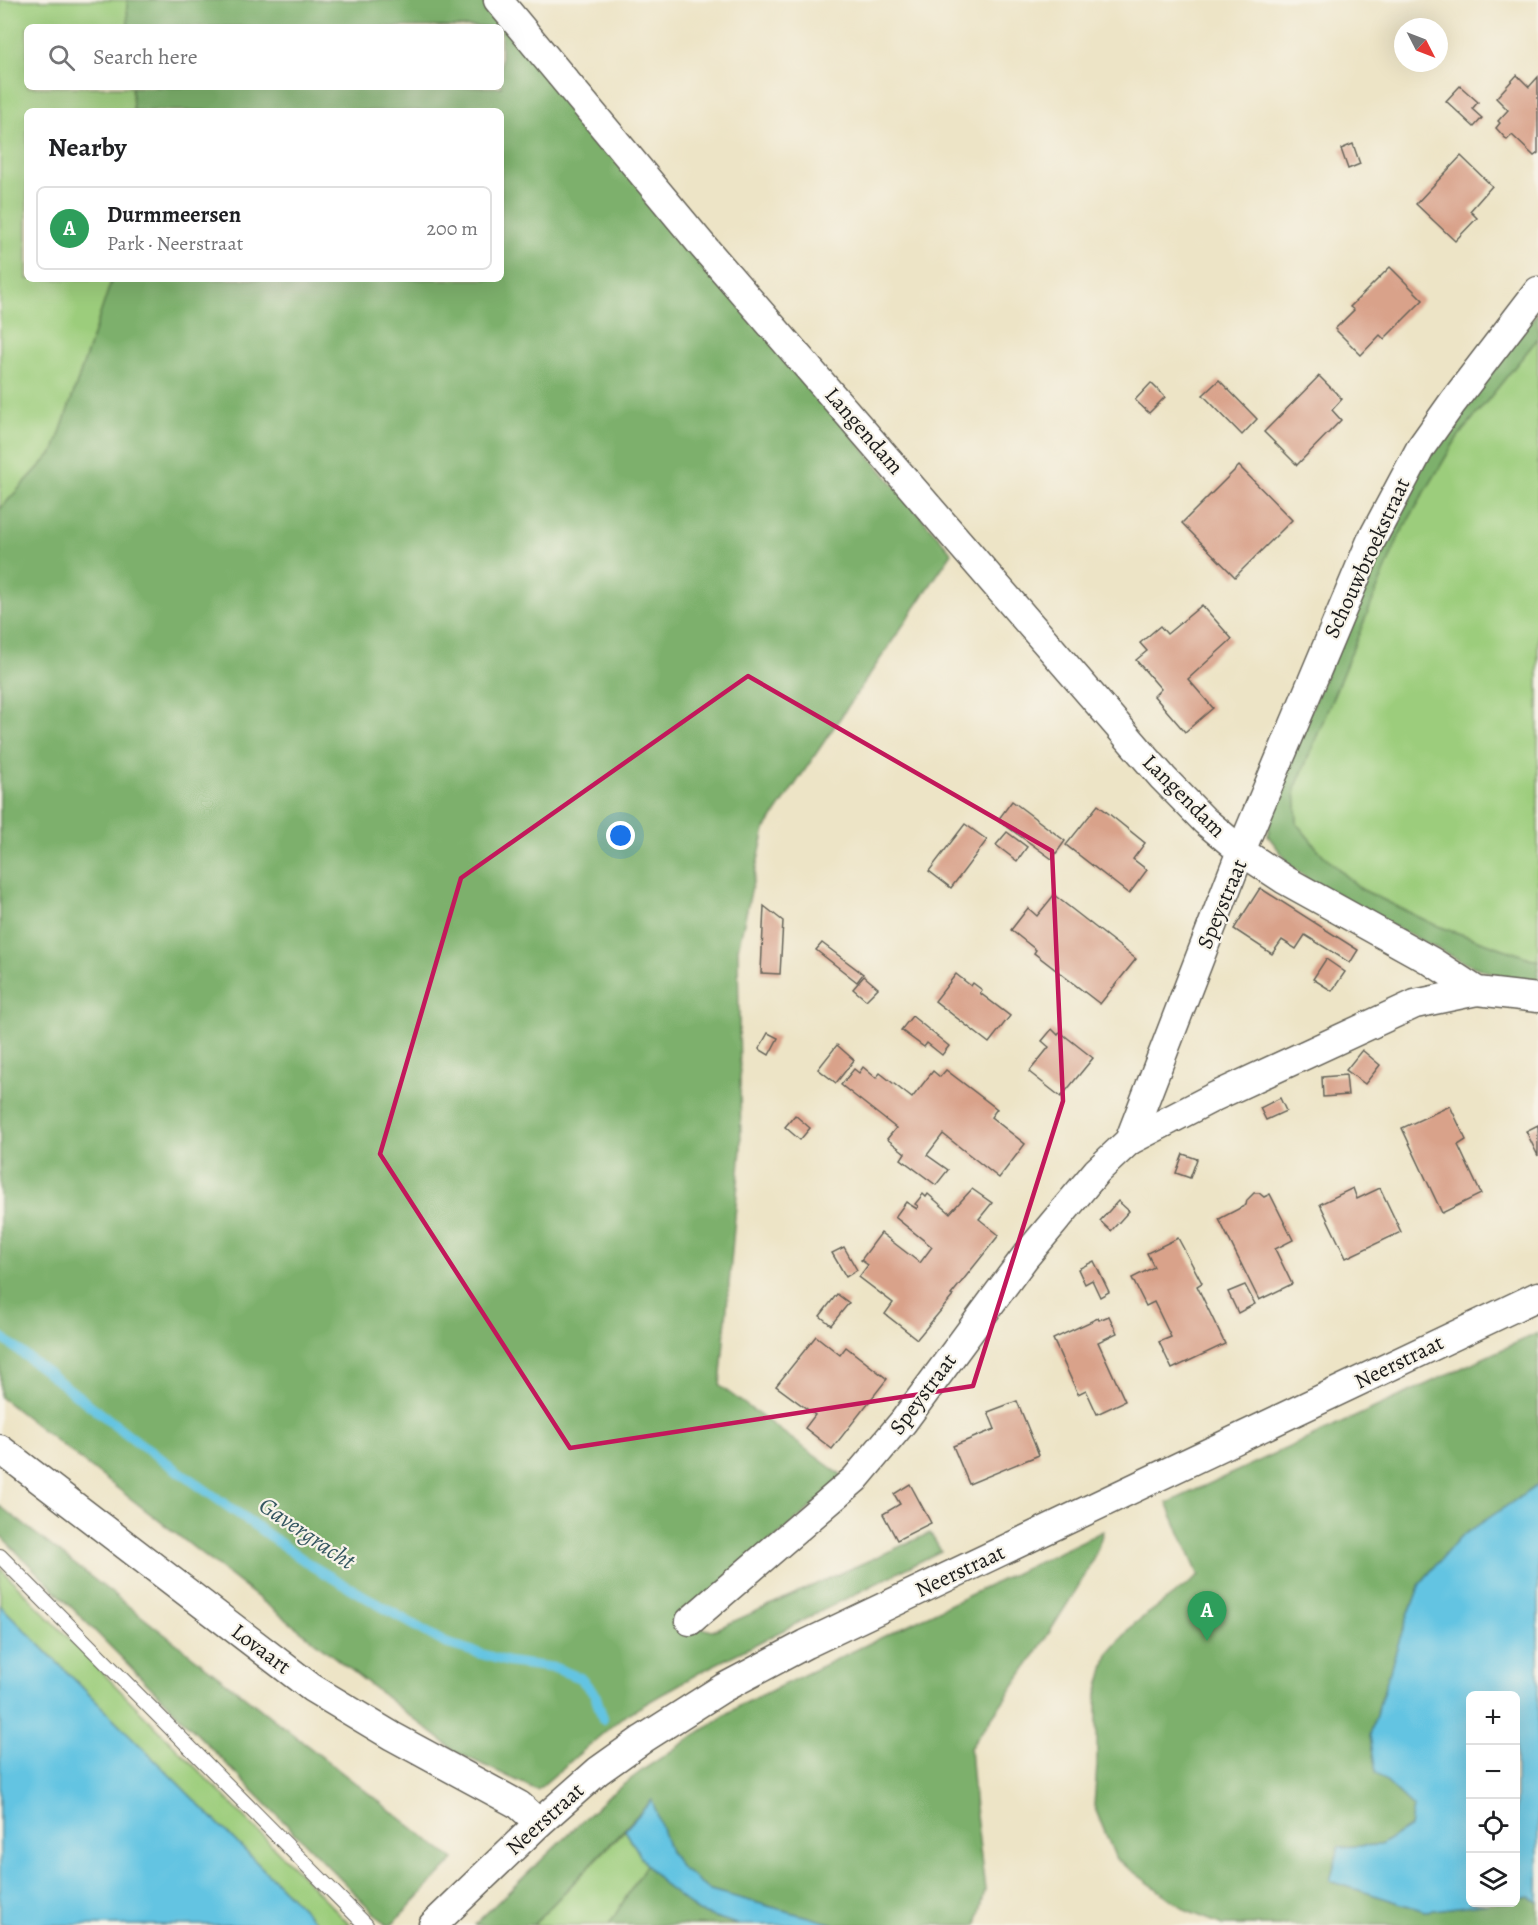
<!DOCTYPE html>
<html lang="en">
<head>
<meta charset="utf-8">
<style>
  :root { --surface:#fff; --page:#f6f6f6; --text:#202124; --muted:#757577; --line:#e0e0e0; --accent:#b5179e }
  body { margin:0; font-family:Alegreya,serif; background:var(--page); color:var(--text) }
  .controls { position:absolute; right:18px; bottom:18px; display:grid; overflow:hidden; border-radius:9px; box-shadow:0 6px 24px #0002 }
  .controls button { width:54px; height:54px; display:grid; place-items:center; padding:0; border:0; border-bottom:2px solid var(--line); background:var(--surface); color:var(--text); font:30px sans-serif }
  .compass { position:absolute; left:1394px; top:18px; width:54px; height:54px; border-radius:50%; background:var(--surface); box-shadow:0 6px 24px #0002; rotate:132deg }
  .you { position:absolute; left:621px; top:836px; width:21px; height:21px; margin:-15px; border:4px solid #fff; border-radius:50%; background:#1a73e8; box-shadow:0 0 0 9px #1a73e833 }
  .badge { display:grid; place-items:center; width:39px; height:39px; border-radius:50%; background:var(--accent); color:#fff; font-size:20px; font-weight:700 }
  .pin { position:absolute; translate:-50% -50px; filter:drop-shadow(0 2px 3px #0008) }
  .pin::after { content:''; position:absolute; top:32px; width:21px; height:18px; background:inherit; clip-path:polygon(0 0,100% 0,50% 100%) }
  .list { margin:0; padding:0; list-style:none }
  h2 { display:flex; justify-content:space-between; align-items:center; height:78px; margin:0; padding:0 24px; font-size:26px }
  h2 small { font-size:20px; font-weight:400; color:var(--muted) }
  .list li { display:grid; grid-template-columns:39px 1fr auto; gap:18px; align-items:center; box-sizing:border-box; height:84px; margin:0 12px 12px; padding:0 12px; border:2px solid var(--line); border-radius:9px }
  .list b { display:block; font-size:22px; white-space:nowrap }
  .list p { margin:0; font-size:20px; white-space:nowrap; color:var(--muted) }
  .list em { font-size:20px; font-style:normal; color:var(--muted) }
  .icon { flex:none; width:33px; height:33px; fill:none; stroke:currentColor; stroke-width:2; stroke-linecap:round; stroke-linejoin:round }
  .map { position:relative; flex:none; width:1538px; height:1925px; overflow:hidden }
  .search { position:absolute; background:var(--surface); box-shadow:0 6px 24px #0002; left:24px; top:24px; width:480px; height:66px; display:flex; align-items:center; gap:15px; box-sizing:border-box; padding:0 21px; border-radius:9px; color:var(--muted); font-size:22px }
  .panel { position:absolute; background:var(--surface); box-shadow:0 6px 24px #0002; left:24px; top:108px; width:480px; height:174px; border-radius:9px }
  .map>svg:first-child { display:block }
  .green { fill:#9ccd7c; stroke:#5c744c; stroke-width:1.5 }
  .forest { fill:#7db06c; stroke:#4c6644; stroke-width:1.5 }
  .water { fill:#64c4e2; stroke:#40707f; stroke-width:1.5 }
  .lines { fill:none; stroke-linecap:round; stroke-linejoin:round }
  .stream { stroke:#64c4e2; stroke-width:10 }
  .building { fill:#d9a28a }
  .service-casing { stroke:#656258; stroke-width:16 }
  .minor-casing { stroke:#656258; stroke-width:31 }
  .service { stroke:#fff; stroke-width:14 }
  .minor { stroke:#fff; stroke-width:28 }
  .marked { fill:none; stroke:#c2185b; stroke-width:4.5; stroke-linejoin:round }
  .labels { text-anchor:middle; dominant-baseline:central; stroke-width:4.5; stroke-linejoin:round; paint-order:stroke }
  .street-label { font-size:22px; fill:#1c1c1c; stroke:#f7f3e8 }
  .water-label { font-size:24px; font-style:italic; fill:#355761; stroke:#f7f3e8 }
</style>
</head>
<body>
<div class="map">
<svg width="1538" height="1925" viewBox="0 0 1538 1925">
  <rect width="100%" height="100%" fill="#f7f3e8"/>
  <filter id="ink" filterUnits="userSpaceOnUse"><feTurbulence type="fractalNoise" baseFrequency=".0167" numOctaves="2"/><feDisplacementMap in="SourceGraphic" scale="12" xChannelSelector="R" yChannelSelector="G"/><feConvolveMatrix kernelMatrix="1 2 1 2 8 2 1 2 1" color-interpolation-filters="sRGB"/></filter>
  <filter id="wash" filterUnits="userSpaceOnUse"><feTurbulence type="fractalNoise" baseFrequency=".008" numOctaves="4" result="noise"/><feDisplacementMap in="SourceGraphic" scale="24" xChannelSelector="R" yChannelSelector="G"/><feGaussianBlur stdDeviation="1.35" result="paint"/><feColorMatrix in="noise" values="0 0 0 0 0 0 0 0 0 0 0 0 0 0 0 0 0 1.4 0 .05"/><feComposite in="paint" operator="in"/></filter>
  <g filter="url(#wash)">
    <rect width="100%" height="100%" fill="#ede4c6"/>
    <!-- green -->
    <g class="green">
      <polygon points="0,0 127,0 128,27 27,27 27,87 132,87 133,111 27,111 27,279 112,279 54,451 0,509"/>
      <polygon points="1538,338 1538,961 1435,925 1361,889 1322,854 1297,824 1295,789 1400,534 1457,438"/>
      <polygon points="0,1568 350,1925 319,1925 0,1605"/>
      <polygon points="625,1830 646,1865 609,1925 533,1925"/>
    </g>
    <!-- forest -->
    <g class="forest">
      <polygon points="127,0 481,0 952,553 765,829 738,949 741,1149 720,1386 845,1478 679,1621 712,1631 930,1533 941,1551 704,1670 621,1718 537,1790 458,1753 0,1397 0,509 54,451 112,279 501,279 501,111 133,111 132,87 501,87 501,27 128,27"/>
      <polygon points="1538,312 1538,338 1457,438 1400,534 1295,789 1297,824 1322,854 1361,889 1435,925 1538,961 1538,984 1513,981 1467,964 1319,888 1291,866 1268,836 1273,801 1379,545 1429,454"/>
      <polygon points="1538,1333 1538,1485 1459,1538 1420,1584 1400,1638 1370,1735 1376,1772 1413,1807 1410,1827 1380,1845 1339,1847 1330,1881 1425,1911 1489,1903 1516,1902 1516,1899 1529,1897 1538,1902 1538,1925 1223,1925 1187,1911 1116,1859 1094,1806 1097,1765 1097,1694 1108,1654 1134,1624 1199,1576 1167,1503"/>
      <polygon points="0,1506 454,1860 391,1925 386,1925 0,1535"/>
      <path d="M1103 1531C1095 1563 1076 1590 1059 1617 1031 1662 1001 1705 970 1748L974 1799 985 1890 977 1925H837L710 1890 681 1868 670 1852 651 1801 533 1925H474L607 1797 644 1769 739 1706Z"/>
      <polygon points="646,1865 667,1887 699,1912 740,1925 609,1925"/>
    </g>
    <!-- water -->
    <g class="water">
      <polygon points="1538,1485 1538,1902 1529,1897 1516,1899 1516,1696 1470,1696 1470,1902 1489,1903 1425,1911 1330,1881 1339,1847 1380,1845 1410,1827 1413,1807 1376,1772 1370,1735 1400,1638 1420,1584 1459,1538"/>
      <polygon points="0,1605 319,1925 0,1925"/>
      <polygon points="652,1800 670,1852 681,1868 710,1890 837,1925 740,1925 699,1912 667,1887 646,1865 625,1830"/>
    </g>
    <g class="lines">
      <!-- stream -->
      <polyline class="stream" points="0,1336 139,1443 312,1566 445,1643 508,1662 555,1668 580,1678 595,1694 603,1719"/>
    </g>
    <g id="blocks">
      <!-- building -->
      <g class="building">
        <polygon points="1517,75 1529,87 1538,77 1538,153 1534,156 1512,135 1507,140 1496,128 1500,123 1498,121 1508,110 1496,98"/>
        <polygon points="1460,86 1478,102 1472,109 1482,118 1474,127 1446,101"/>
        <polygon points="1353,144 1360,164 1348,169 1341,149"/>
        <polygon points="1461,156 1492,186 1470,211 1477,218 1455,241 1416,204"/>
        <polygon points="1390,267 1423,300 1384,339 1380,335 1361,355 1335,329 1354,310 1350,307"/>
        <polygon points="1319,376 1342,399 1332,410 1341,420 1297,465 1264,432"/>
        <polygon points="1219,380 1257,419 1242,435 1203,395"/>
        <polygon points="1151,383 1165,397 1149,413 1135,400"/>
        <polygon points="1239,466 1292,520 1235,577 1182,523"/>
        <polygon points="1202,605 1232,639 1188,679 1213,708 1185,732 1154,696 1161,689 1136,660 1147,651 1140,643 1160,626 1167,634"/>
        <polygon points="1012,801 1065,841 1052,859 998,820"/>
        <polygon points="1098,805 1145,843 1133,859 1147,870 1129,894 1066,845"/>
        <polygon points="965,824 987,840 951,888 929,871"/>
        <polygon points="1007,832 1027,847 1017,861 996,845"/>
        <polygon points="1260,888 1358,950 1350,963 1305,935 1296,949 1282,940 1272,954 1234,929"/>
        <polygon points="1054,895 1136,959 1100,1004 1034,953 1036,950 1011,930 1028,908 1037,916"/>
        <polygon points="764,906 783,921 780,974 761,973"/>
        <polygon points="822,943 863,974 857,982 816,950"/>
        <polygon points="1326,959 1345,972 1332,991 1313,979"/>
        <polygon points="956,974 971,986 973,983 982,990 980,993 1010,1016 989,1043 935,1001"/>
        <polygon points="864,976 878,988 866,1000 853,989"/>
        <polygon points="912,1016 949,1046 942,1055 927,1043 924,1047 901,1030"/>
        <polygon points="1052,1029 1058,1035 1060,1032 1093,1058 1061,1097 1029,1072 1049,1047 1042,1041"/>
        <polygon points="768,1033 778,1038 769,1055 759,1049"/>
        <polygon points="837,1045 854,1060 836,1083 818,1069"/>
        <polygon points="1362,1050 1380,1065 1365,1084 1346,1070"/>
        <polygon points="863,1067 876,1078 880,1073 912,1098 933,1071 940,1077 946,1070 997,1109 991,1117 1025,1144 999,1178 943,1134 927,1155 948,1170 936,1185 901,1159 905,1153 887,1139 896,1128 841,1085 854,1069 859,1073"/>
        <polygon points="1346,1075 1348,1095 1323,1097 1322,1077"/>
        <polygon points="1280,1098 1286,1111 1266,1120 1260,1108"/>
        <polygon points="1450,1106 1466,1140 1458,1145 1481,1194 1442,1213 1402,1128"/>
        <polygon points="795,1115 810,1128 800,1140 785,1127"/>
        <polygon points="1538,1125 1538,1156 1526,1131"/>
        <polygon points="1183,1154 1197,1159 1190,1178 1176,1173"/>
        <polygon points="1353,1188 1357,1199 1380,1188 1401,1232 1346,1258 1320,1204"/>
        <polygon points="972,1189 992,1203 979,1219 999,1235 951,1295 953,1296 917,1339 885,1314 893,1303 859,1277 868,1265 861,1260 881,1233 920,1263 932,1247 895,1217 906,1202 917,1209 918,1206 915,1204 923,1194 926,1197 928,1194 950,1213"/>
        <polygon points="1254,1193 1259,1193 1264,1197 1270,1194 1293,1240 1275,1249 1292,1284 1259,1300 1219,1219 1246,1205 1247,1200"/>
        <polygon points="1118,1201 1129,1211 1111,1231 1100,1221"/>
        <polygon points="1178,1238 1202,1283 1197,1286 1225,1344 1172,1369 1159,1342 1171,1337 1154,1302 1146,1306 1132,1278 1154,1267 1147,1253"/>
        <polygon points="844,1247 857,1270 846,1277 832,1253"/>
        <polygon points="1094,1261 1109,1292 1100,1297 1092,1280 1085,1284 1078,1269"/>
        <polygon points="1245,1285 1255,1304 1238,1313 1228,1292"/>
        <polygon points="837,1294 849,1303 831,1325 820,1316"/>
        <polygon points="1109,1316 1117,1333 1098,1342 1125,1401 1097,1414 1086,1390 1078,1394 1053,1339 1098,1318 1099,1320"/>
        <polygon points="816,1336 840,1355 846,1347 887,1379 832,1449 805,1428 815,1415 776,1386"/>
        <polygon points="1017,1401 1039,1455 969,1484 953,1446 995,1429 988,1412"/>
        <polygon points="910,1484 931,1523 897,1540 883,1514 900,1504 894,1494"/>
      </g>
    </g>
  </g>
  <g filter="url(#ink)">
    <use href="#blocks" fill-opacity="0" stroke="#656258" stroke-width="1.5"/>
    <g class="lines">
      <!-- service casing -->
      <g class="service-casing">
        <polyline id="service" points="0,1556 366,1925"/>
      </g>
      <!-- minor casing -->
      <g class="minor-casing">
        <g id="minor">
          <polyline points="498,0 701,244 1163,778 1205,821 1241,851 1285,880 1431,961 1477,991 1538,998"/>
          <polyline points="1129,1141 1214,1097 1415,1004 1477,991"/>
          <polyline points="0,1449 312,1688 392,1736 519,1805 539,1823"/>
          <polyline points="690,1621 855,1479 903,1422 1025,1257 1097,1171 1129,1141 1241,851 1371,541 1421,447 1453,402 1538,291"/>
          <polyline points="433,1925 539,1823 598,1771 643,1739 723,1688 806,1644 1538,1296"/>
        </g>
      </g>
      <!-- service -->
      <use href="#service" class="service"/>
      <!-- minor -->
      <use href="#minor" class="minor"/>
    </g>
  </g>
  <!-- marked area -->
  <path class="marked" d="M748 676 1052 851 1063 1101 973 1386 570 1448 380 1154 461 878Z"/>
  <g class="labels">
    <!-- street labels -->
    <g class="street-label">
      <text transform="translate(864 431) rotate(49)">Langendam</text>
      <text transform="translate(1367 558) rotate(-65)">Schouwbroekstraat</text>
      <text transform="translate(1184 796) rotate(45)">Langendam</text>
      <text transform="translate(1222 904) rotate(-67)">Speystraat</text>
      <text transform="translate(1399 1362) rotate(-26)">Neerstraat</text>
      <text transform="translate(923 1394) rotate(-53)">Speystraat</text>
      <text transform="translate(960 1571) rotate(-25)">Neerstraat</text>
      <text transform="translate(261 1649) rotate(37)">Lovaart</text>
      <text transform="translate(545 1819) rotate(-42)">Neerstraat</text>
    </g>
    <!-- water labels -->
    <g class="water-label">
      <text transform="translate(307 1533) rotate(34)">Gavergracht</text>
    </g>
  </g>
</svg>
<div class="controls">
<button>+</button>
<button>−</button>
<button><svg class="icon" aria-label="locate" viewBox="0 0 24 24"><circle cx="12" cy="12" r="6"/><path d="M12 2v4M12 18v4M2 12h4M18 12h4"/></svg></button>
<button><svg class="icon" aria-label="layers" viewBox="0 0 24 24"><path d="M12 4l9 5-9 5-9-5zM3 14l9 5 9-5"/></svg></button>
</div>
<svg class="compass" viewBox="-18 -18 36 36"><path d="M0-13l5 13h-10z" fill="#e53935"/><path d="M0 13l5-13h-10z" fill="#757577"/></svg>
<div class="you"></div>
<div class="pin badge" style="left:1207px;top:1641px;background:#2e9e5b">A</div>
<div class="search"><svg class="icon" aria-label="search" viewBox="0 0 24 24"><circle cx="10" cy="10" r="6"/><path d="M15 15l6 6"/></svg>Search here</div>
<section class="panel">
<h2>Nearby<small></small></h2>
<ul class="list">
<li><span class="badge" style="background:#2e9e5b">A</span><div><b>Durmmeersen</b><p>Park · Neerstraat</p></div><em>200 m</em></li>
</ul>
</section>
</div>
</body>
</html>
